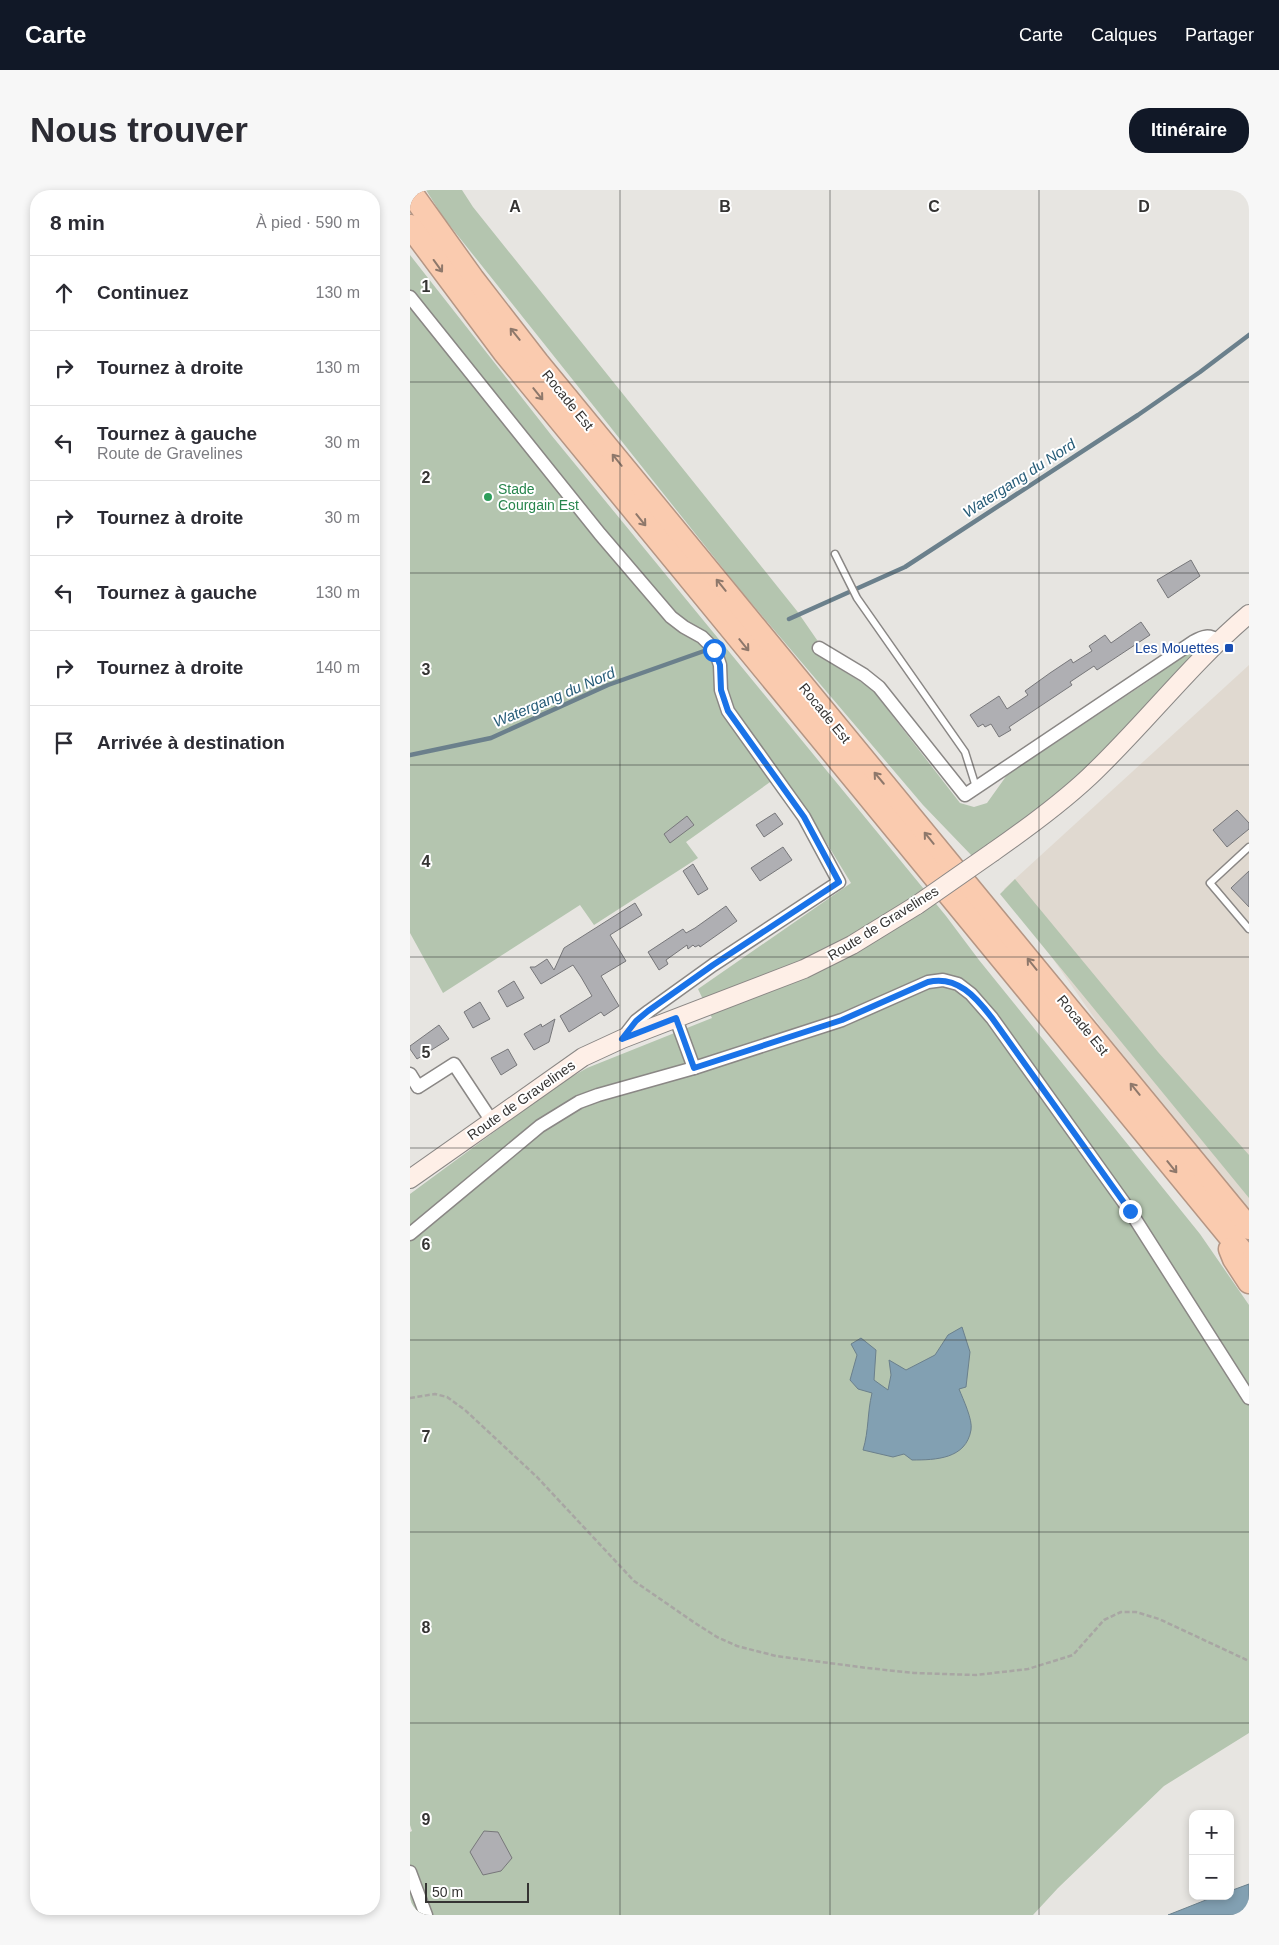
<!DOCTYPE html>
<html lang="fr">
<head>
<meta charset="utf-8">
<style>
  :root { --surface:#fff; --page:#f7f7f7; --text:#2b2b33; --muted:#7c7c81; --line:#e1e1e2; --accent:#111827 }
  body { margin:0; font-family:Arial,sans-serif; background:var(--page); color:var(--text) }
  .controls { position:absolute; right:15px; bottom:15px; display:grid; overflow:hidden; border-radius:10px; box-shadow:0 2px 8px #0003 }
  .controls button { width:45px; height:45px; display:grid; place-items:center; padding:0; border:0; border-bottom:1px solid var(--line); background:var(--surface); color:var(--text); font:25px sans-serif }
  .scale { position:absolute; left:15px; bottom:12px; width:104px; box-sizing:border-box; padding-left:5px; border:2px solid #353433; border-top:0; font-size:14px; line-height:18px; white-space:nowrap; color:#353433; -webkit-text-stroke:4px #fff; paint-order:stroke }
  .stop { position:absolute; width:15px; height:15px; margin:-11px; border:4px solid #1a73e8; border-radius:50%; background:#fff }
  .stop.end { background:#1a73e8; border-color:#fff; box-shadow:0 1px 5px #0008 }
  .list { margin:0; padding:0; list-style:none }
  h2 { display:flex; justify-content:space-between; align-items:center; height:65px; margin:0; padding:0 20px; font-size:21px }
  h2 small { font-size:16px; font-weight:400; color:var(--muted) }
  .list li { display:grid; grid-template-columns:32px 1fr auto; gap:15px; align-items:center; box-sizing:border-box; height:75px; padding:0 20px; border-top:1px solid var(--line) }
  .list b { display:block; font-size:19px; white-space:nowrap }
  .list p { margin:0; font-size:16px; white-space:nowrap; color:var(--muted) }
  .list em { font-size:16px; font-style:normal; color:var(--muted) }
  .icon { flex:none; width:28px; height:28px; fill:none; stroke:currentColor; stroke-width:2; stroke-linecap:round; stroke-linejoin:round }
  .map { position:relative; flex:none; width:839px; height:1725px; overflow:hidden; border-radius:20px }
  header { display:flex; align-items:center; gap:30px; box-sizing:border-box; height:70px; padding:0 25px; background:var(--accent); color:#fff }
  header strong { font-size:24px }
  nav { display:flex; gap:28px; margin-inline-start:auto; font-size:18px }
  .intro { display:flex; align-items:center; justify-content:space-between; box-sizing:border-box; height:120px; padding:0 30px }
  h1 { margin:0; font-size:35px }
  .button { padding:12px 22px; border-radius:20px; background:var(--accent); color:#fff; font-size:18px; font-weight:700 }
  main { display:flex; gap:30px; padding:0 30px }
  aside { flex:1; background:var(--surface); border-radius:20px; box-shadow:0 2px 8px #0003 }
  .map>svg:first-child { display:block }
  .built { fill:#e0d9d0 }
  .green { fill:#b4c5af }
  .water { fill:#82a0b2; stroke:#6b808c }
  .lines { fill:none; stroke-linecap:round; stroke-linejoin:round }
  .stream { stroke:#6b808c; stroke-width:4.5 }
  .building { fill:#afafb3; stroke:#77777a }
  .lane-casing { stroke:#8a8785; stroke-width:9 }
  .street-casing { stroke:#8a8785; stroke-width:15 }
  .secondary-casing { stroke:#8a8785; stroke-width:20 }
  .highway-casing { stroke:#b59684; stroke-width:25 }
  .path { stroke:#a8a6a3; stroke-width:2.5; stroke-dasharray:5 2.5; stroke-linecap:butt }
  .lane { stroke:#fff; stroke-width:6 }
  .street { stroke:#fff; stroke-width:12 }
  .secondary { stroke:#feefe7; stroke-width:18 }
  .highway { stroke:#facbaf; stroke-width:22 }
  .secondary-bridge-casing { stroke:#8a8785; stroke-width:20; stroke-linecap:butt }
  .secondary-bridge { stroke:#feefe7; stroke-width:18 }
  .oneway { stroke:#8e786b }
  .route { stroke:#1a73e8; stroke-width:6 }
  .grid { fill:none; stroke:#353433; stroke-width:1; stroke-opacity:0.55 }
  .leisure-dot { fill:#2e9e5b; stroke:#fff; stroke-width:2 }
  .transit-dot { fill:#1a4fb4; stroke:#fff; stroke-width:2 }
  .labels { text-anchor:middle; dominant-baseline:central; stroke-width:4; stroke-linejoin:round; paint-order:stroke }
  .street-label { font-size:14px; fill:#353433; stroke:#fff }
  .leisure-label { font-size:14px; fill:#27864d; stroke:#fff; text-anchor:start }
  .transit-label { font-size:14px; fill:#164399; stroke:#fff; text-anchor:end }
  .water-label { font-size:15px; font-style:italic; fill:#265c78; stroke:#fff }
  .grid-label { font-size:16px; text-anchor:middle; font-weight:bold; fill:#353433; stroke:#fff; stroke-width:4; stroke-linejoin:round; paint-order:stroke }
</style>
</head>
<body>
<header>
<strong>Carte</strong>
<nav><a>Carte</a><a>Calques</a><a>Partager</a></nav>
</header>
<div class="intro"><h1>Nous trouver</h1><a class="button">Itinéraire</a></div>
<main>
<aside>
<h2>8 min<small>À pied · 590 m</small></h2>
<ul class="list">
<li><svg class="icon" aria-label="ahead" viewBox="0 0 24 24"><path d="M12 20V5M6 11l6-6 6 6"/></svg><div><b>Continuez</b></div><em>130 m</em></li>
<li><svg class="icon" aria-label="right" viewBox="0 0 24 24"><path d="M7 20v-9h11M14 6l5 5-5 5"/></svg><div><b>Tournez à droite</b></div><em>130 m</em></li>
<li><svg class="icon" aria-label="left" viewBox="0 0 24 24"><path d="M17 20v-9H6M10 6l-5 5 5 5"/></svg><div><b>Tournez à gauche</b><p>Route de Gravelines</p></div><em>30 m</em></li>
<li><svg class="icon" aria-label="right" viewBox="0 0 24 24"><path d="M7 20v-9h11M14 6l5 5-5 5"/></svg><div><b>Tournez à droite</b></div><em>30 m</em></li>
<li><svg class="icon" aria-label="left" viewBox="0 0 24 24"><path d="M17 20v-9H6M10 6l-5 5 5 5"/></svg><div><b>Tournez à gauche</b></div><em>130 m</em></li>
<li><svg class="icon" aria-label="right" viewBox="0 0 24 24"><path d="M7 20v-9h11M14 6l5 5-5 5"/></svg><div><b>Tournez à droite</b></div><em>140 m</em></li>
<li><svg class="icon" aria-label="arrive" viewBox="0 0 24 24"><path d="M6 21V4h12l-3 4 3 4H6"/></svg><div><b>Arrivée à destination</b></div></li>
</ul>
</aside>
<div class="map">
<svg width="839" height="1725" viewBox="0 0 839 1725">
  <rect width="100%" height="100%" fill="#e7e5e1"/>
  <!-- built -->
  <polygon class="built" points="839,475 839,1049 594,699"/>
  <!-- green -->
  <g class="green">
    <polygon points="16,0 52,0 63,17 387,421 425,476 461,498 550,613 564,617 577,613 597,585 740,490 783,458 790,456 684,571 629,618 563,667 513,615 331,401 33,27"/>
    <polygon points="0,65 142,246 536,726 569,770 790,1044 839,1115 839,1543 754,1596 648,1698 623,1725 0,1725 0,1642 2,1641 0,1635 0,1004 149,894 177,878 302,828 288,799 441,693 397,621 370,585 276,652 288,668 184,735 170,715 33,803 0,743"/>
    <polygon points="605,689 748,862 839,965 839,1008 590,704"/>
  </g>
  <!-- water -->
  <g class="water">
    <path d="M552 1137 560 1162 556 1197 549 1199C553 1209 563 1230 561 1240 556 1269 526 1270 502 1270L494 1264 483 1267 453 1260C459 1240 457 1224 462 1203L448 1199 440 1190 447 1165 441 1154 451 1148 466 1160 464 1190 478 1200 481 1185 479 1170 496 1180 525 1165 538 1145Z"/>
    <polygon points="839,1694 839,1725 758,1725 806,1706 820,1706 820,1701"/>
  </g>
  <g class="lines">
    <!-- stream -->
    <g class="stream">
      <polyline points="379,429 495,377 728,225 790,182 839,145"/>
      <polyline points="0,565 81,548 198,495 294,461"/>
    </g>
  </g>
  <!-- building -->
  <g class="building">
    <polygon points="781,370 790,386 758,408 747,390"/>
    <polygon points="731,432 740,445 687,480 684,476 660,492 662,495 599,537 601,540 589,547 581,534 575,537 573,534 568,537 560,525 589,506 597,519 618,505 615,501 640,483 661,469 663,473 682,461 679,456 695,445 701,453"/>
    <polygon points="827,620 839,633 839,639 817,657 803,640"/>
    <polygon points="365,623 373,634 354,647 346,635"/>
    <polygon points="277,626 284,635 260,653 254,644"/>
    <polygon points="373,657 382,670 350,691 341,678"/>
    <polygon points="283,674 298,699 288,705 273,681"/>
    <polygon points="839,681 839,717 821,698"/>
    <polygon points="225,713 232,725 200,745 216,771 191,786 209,816 194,826 191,822 159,842 150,826 182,806 171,787 163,775 131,794 120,777 125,777 137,769 144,780 154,758"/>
    <polygon points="316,716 327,731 290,757 289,755 285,757 283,755 278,759 277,755 256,770 258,774 249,780 238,762 273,739 276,743 285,738"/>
    <polygon points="104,791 114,808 97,817 88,801"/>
    <polygon points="70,812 80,829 63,838 54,822"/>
    <polygon points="145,829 139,852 124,860 114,844 131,834 132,837"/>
    <polygon points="29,835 39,849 7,869 0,859 0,856"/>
    <polygon points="98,859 107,875 91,885 81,868"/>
    <polygon points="74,1641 88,1642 102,1668 91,1681 73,1685 60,1662"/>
  </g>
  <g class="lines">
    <!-- lane casing -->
    <g class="lane-casing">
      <g id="lane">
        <polyline points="425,364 447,408 555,562 566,597"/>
        <polyline points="839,657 800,693 839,739"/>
      </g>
    </g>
    <!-- street casing -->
    <g class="street-casing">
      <g id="street">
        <polyline points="0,107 190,344 261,427 274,437 292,447 305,460 310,475 311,500 318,521 394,627 429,692 303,775 239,821 226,831 212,849"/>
        <path d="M409 458 454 485 469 497 555 605 783 452C793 446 799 444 809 451"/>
        <polyline points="266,829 284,878"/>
        <polyline points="0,884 8,897 44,874 81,930"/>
        <polyline points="0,1044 130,936 169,912 188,905 284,878 432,830 518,792 533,790 548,794 561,804 582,828 720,1021 839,1208"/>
        <polyline points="0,1682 16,1725"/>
      </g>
    </g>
    <!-- secondary casing -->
    <g class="secondary-casing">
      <g id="secondary">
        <path d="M583 662C616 639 649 615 679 587 734 535 781 473 839 424"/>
        <polyline points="0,989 173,867 212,849 394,779 442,755 507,715"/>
      </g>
    </g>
    <!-- highway casing -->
    <g class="highway-casing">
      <g id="highway">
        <polyline points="0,1 63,89 128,173 839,1038"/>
        <polyline points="0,36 94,162 839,1070"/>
        <polyline points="820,1059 824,1069 839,1092"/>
      </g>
    </g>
    <!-- path -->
    <polyline class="path" points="0,1208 25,1204 37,1207 55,1220 127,1287 224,1391 285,1433 307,1447 327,1456 366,1466 457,1478 504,1483 566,1485 618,1479 663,1465 694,1430 711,1422 726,1422 749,1429 839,1471"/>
    <!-- lane -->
    <use href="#lane" class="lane"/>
    <!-- street -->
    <use href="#street" class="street"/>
    <!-- secondary -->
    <use href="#secondary" class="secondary"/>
    <!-- highway -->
    <use href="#highway" class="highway"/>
    <!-- secondary-bridge casing -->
    <g class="secondary-bridge-casing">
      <polyline id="secondary-bridge" points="507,715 583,662"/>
    </g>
    <!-- secondary-bridge -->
    <use href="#secondary-bridge" class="secondary-bridge"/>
  </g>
  <!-- one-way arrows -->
  <defs><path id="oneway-shaft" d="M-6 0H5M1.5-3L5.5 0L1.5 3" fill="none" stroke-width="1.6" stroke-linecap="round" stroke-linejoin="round" transform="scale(1.25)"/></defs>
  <g class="oneway">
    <use href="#oneway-shaft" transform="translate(28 76) rotate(54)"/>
    <use href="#oneway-shaft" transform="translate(105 144) rotate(-129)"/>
    <use href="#oneway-shaft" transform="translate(128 204) rotate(51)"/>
    <use href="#oneway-shaft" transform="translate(207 270) rotate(-129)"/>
    <use href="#oneway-shaft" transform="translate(231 330) rotate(51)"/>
    <use href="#oneway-shaft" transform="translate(311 395) rotate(-129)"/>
    <use href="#oneway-shaft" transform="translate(334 455) rotate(51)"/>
    <use href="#oneway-shaft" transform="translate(469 588) rotate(-130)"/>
    <use href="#oneway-shaft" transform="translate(519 648) rotate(-129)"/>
    <use href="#oneway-shaft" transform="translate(622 774) rotate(-129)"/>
    <use href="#oneway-shaft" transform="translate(725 899) rotate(-129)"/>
    <use href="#oneway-shaft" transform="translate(762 977) rotate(51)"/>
  </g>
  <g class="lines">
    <!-- route -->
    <path class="route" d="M304 460 310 475 311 500 318 521 394 627 429 692 303 775 238 821 226 831 212 849 266 828 284 878 432 830 518 792C547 785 566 807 582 828L720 1021"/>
  </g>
  <!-- grid -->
  <path class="grid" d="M210 0V1725M420 0V1725M629 0V1725M0 192H839M0 383H839M0 575H839M0 767H839M0 958H839M0 1150H839M0 1342H839M0 1533H839"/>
  <!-- markers -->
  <circle class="leisure-dot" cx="78" cy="307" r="5"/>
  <rect class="transit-dot" x="814" y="453" width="10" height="10" rx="2.5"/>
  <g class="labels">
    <!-- street labels -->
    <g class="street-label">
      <text transform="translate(158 210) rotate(51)">Rocade Est</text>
      <text transform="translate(415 523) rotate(51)">Rocade Est</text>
      <text transform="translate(473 733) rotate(-32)">Route de Gravelines</text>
      <text transform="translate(673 835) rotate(51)">Rocade Est</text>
      <text transform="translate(111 910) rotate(-35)">Route de Gravelines</text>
    </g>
    <!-- leisure labels -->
    <g class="leisure-label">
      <text x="88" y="299">Stade<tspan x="88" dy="16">Courgain Est</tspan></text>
    </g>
    <!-- transit labels -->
    <g class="transit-label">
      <text x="809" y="458">Les Mouettes</text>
    </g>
    <!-- water labels -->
    <g class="water-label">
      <text transform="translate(609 288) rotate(-33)">Watergang du Nord</text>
      <text transform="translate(144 507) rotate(-23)">Watergang du Nord</text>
    </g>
  </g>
  <g class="grid-label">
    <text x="105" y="22">A</text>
    <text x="315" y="22">B</text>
    <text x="524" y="22">C</text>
    <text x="734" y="22">D</text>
    <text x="16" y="102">1</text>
    <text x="16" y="293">2</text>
    <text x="16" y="485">3</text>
    <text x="16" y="677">4</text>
    <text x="16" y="868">5</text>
    <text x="16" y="1060">6</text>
    <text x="16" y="1252">7</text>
    <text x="16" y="1443">8</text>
    <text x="16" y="1635">9</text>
  </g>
</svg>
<div class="controls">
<button>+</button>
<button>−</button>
</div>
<div class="scale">50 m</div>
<div class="stop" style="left:304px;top:460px"></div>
<div class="stop end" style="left:720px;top:1021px"></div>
</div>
</main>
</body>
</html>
